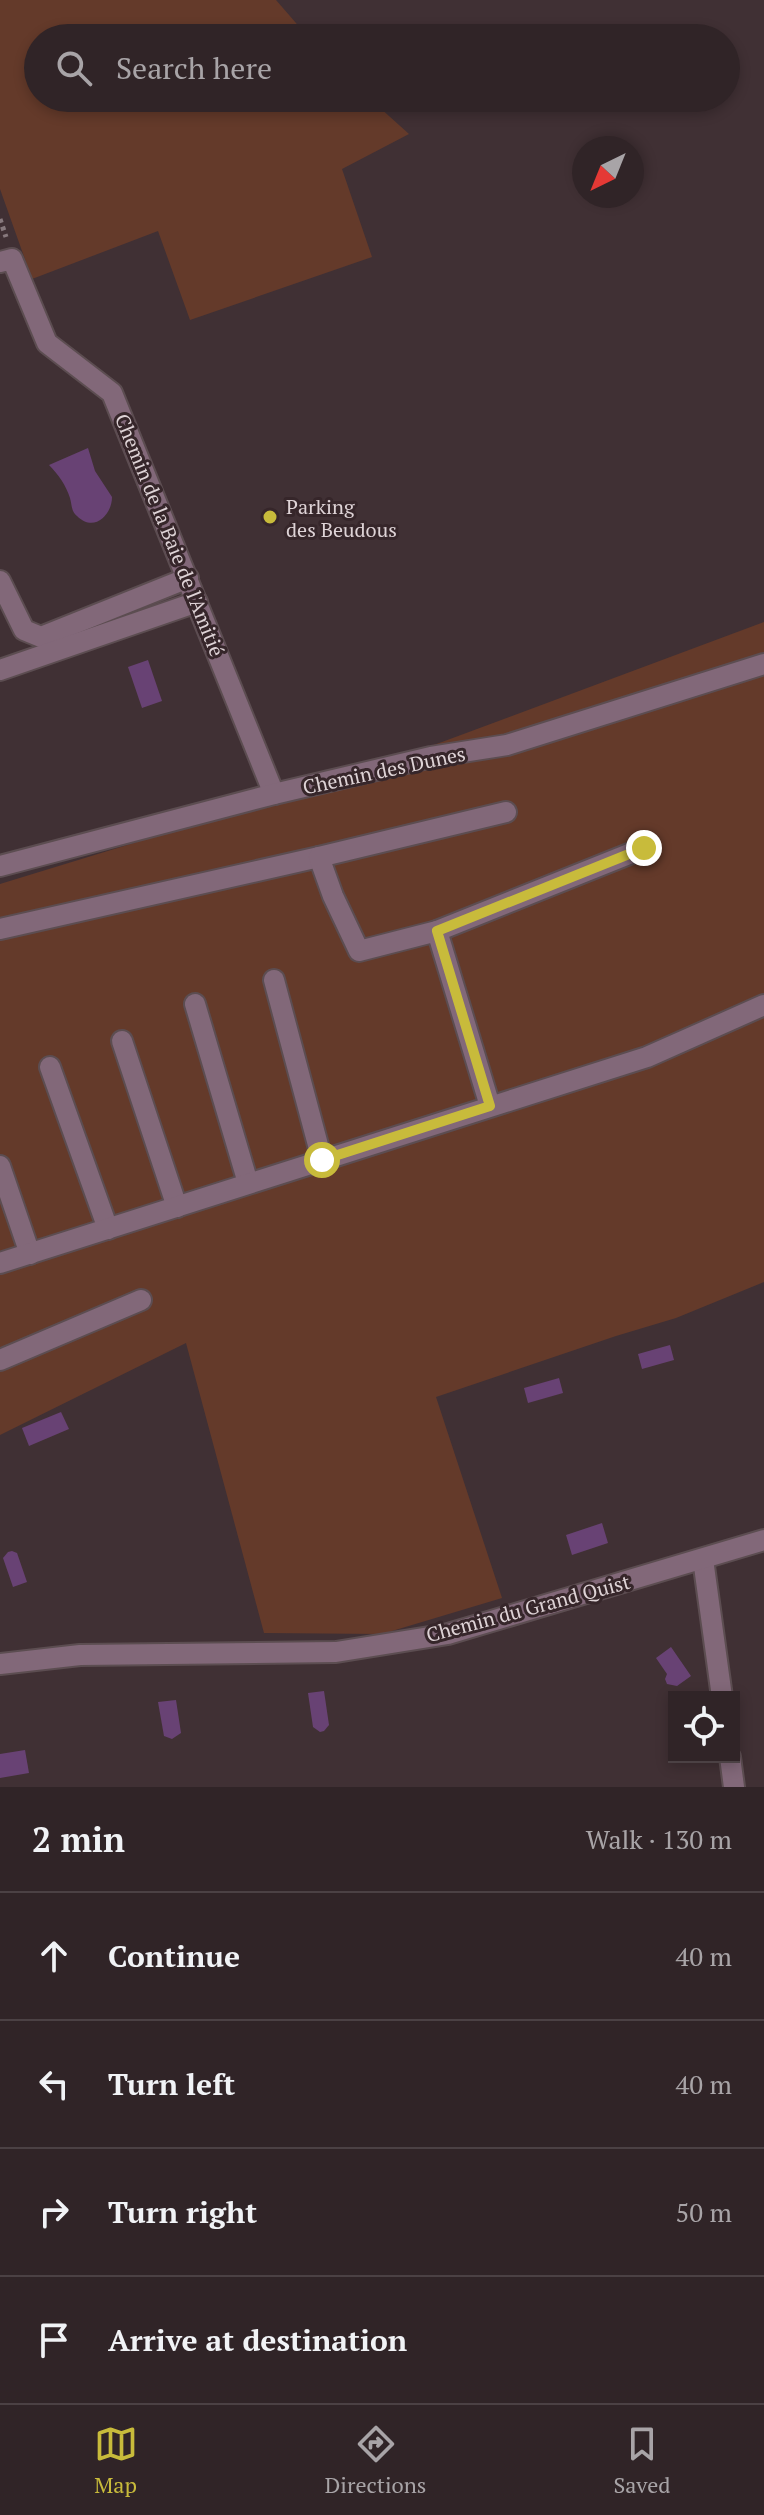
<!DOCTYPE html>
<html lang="en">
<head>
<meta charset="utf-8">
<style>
  :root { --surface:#302427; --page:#3c3033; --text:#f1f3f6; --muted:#a8a4a7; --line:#4b4144; --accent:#c8bb3b }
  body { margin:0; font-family:"PT Serif",serif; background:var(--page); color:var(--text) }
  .controls { position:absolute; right:24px; bottom:24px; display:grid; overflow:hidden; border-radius:0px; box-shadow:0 4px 12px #0003 }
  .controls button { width:72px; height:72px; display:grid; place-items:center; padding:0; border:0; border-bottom:2px solid var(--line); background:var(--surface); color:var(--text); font:40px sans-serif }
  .compass { position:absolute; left:572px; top:136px; width:72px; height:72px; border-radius:50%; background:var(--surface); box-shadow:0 4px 12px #0003; rotate:223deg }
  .stop { position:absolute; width:24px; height:24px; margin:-18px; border:6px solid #c8bb3b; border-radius:50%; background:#fff }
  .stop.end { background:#c8bb3b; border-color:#fff; box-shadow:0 2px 8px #0008 }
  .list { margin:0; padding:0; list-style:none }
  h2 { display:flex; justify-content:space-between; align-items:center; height:104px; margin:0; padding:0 32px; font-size:34px }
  h2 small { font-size:26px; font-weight:400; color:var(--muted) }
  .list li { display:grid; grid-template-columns:52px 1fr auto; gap:24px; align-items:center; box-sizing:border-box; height:128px; padding:0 32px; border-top:2px solid var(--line) }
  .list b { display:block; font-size:30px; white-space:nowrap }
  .list em { font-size:26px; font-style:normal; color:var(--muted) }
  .icon { flex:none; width:44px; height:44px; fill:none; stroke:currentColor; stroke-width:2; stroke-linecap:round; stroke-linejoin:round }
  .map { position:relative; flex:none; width:764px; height:1787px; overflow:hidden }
  .search { position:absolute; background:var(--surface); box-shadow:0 4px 12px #0003; left:24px; right:24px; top:24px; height:88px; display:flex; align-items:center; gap:20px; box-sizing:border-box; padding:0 28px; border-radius:44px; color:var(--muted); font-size:30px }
  .sheet { height:616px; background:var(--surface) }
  nav { display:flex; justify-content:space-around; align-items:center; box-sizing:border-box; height:112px; border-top:2px solid var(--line); background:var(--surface); font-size:22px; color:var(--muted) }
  nav a { display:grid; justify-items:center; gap:4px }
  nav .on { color:var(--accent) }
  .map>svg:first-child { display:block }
  .green { fill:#643a2a }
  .water { fill:#684274 }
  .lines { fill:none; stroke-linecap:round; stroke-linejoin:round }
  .minor-casing { stroke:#5c4d51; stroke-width:24 }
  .path { stroke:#87797d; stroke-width:5; stroke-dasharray:4 4; stroke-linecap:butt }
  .minor { stroke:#826879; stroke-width:20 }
  .route { stroke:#c8bb3b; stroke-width:10 }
  .poi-dot { fill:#c8bb3b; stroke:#36262a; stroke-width:3 }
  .labels { text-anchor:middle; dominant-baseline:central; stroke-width:6; stroke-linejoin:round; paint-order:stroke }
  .poi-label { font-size:20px; fill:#ded3d6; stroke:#36262a; text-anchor:start }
  .street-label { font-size:20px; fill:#ded3d6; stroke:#36262a }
</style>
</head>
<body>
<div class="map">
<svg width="764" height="1787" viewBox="0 0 764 1787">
  <rect width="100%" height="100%" fill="#403034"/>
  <!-- green -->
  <g class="green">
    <polygon points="0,0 276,0 309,38 38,38 38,98 369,98 409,134 342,169 372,257 190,320 158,231 32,279 0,189"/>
    <polygon points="764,622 764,1282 676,1318 616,1336 436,1397 502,1598 382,1634 264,1633 186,1343 0,1435 0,884 277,799 442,742"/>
  </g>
  <!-- water -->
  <g class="water">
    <path d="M88 448 95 471 112 497C112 515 94 533 77 516 71 511 72 505 70 498 66 485 58 474 49 465Z"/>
    <polygon points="148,660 162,701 142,708 128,667"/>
    <polygon points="670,1345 674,1360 642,1369 638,1354"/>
    <polygon points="559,1378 563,1393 528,1403 524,1388"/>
    <polygon points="61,1412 69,1429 29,1446 22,1428"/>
    <polygon points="602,1523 608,1543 572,1555 566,1535"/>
    <polygon points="12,1551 17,1553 27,1582 13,1587 3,1558 8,1552"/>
    <polygon points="671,1647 691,1676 677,1686 667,1684 665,1679 667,1674 656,1658"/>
    <polygon points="324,1691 329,1725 324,1731 320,1732 313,1727 308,1693"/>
    <polygon points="176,1700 181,1733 172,1739 164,1736 158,1702"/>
    <polygon points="25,1750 29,1773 0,1778 0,1754"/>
  </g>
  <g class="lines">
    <!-- minor casing -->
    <g class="minor-casing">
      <g id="minor">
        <polyline points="0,262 12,259 47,343 112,393 274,794"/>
        <polyline points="0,581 24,630 41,637 188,578"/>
        <polyline points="0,670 197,602"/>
        <polyline points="0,866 274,794 431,757 507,745 764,664"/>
        <polyline points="0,929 319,857"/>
        <polyline points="437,931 644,848"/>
        <polyline points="274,980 322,1160"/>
        <polyline points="195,1004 248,1183"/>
        <polyline points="122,1041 177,1207"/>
        <polyline points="50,1067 108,1229"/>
        <polyline points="490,1106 437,931 359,951 333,896 319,857 506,812"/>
        <polyline points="0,1166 30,1254"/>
        <polyline points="0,1263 647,1057 764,1005"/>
        <polyline points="0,1360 141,1300"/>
        <polyline points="703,1559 722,1697"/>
        <polyline points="0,1664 80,1655 336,1652 448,1634 764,1540"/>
        <polyline points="730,1757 734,1787"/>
      </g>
    </g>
    <!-- path -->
    <polyline class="path" points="0,219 6,237"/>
    <!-- minor -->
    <use href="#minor" class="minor"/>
  </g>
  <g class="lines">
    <!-- route -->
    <polyline class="route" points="322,1160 490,1106 437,931 644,848"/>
  </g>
  <!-- markers -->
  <circle class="poi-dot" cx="270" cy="517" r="8"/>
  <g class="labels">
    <!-- poi labels -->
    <g class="poi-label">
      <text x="286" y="506">Parking<tspan x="286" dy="23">des Beudous</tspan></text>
    </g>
    <!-- street labels -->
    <g class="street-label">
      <text transform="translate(170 535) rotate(68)">Chemin de la Baie de l'Amitié</text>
      <text transform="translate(384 770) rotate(-12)">Chemin des Dunes</text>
      <text transform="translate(528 1608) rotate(-15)">Chemin du Grand Quist</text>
    </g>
  </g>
</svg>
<div class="controls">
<button><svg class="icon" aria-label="locate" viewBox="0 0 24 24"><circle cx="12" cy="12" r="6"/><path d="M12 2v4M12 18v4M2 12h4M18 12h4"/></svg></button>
</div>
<svg class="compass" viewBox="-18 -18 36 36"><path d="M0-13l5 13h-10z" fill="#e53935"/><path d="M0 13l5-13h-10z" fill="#a8a4a7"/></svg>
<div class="stop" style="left:322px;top:1160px"></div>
<div class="stop end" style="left:644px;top:848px"></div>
<div class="search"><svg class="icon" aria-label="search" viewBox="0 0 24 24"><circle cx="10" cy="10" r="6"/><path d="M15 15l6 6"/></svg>Search here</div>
</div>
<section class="sheet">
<h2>2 min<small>Walk · 130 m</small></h2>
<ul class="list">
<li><svg class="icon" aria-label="ahead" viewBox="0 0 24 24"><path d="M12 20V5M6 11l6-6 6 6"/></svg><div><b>Continue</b></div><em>40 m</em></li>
<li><svg class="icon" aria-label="left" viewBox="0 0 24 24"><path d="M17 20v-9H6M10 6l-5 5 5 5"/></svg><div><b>Turn left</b></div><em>40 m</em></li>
<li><svg class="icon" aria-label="right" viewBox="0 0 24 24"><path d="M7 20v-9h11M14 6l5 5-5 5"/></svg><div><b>Turn right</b></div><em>50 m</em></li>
<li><svg class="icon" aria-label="arrive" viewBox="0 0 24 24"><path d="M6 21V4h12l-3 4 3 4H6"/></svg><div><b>Arrive at destination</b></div></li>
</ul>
</section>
<nav>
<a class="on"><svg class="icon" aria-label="map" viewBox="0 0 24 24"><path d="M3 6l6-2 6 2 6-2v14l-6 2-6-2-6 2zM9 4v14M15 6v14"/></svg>Map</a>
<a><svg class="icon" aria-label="directions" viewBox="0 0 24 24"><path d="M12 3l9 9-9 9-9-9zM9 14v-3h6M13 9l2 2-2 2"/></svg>Directions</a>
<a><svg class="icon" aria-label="saved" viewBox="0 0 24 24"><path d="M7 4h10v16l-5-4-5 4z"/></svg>Saved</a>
</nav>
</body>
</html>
